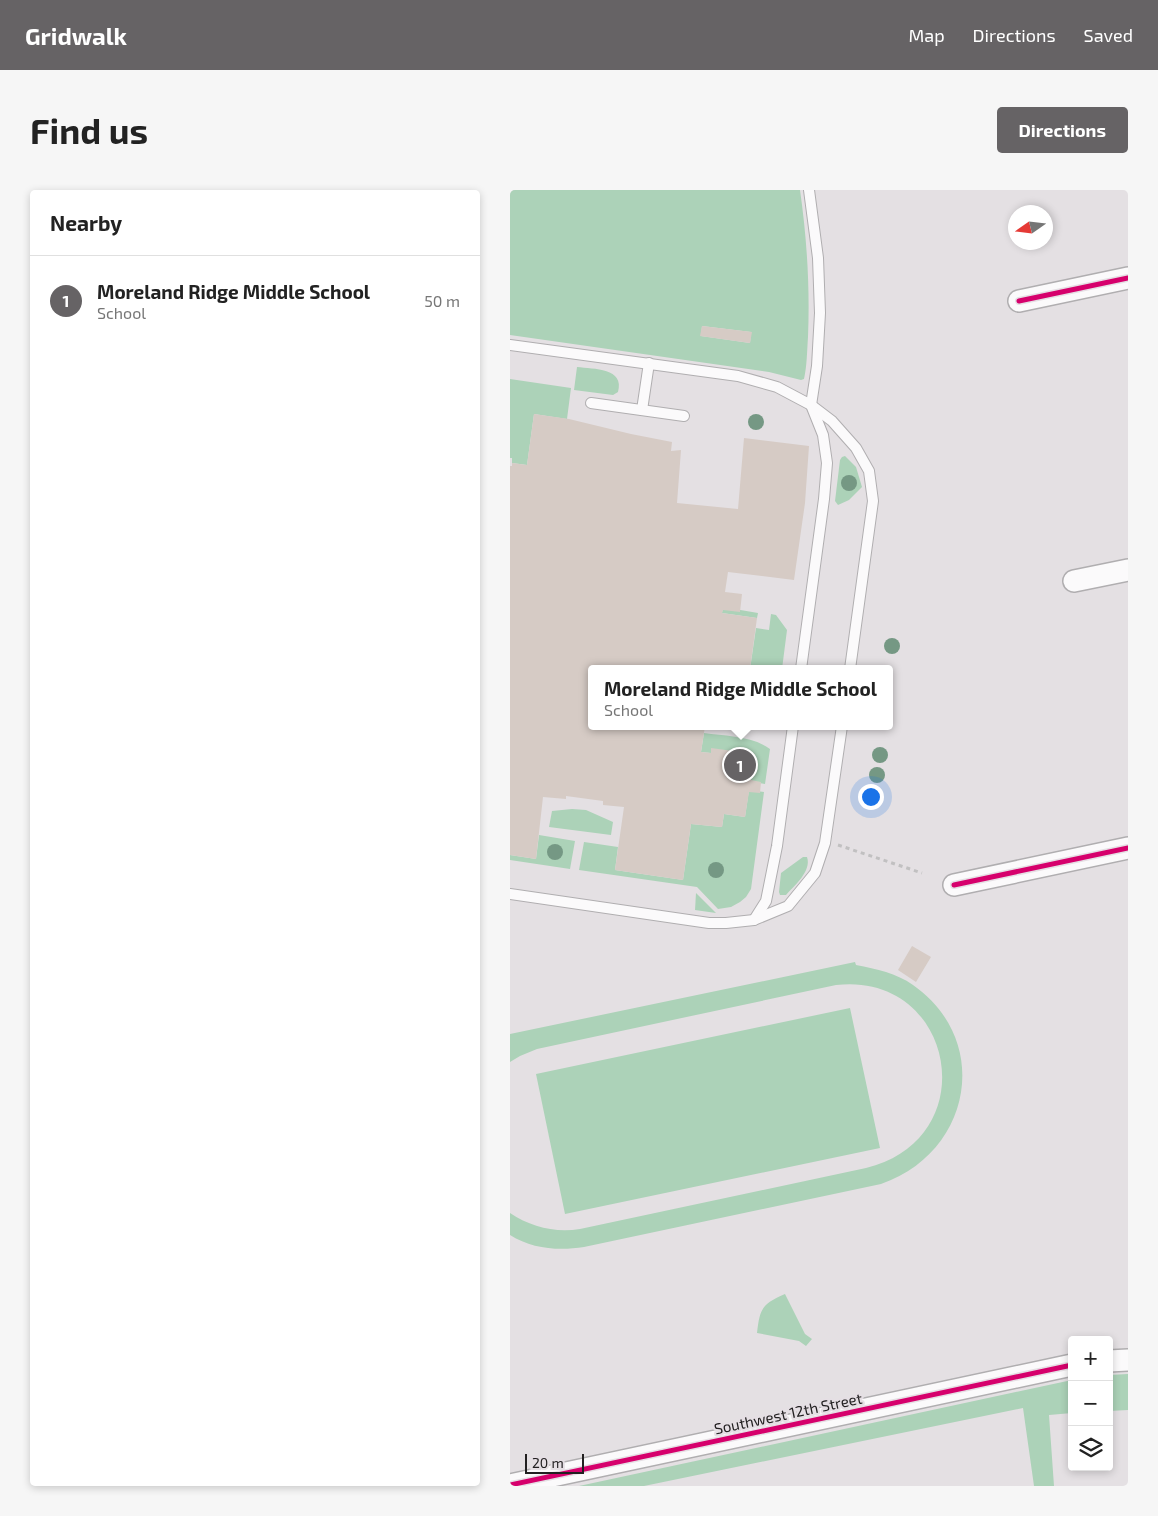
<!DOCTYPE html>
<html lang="en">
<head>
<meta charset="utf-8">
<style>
  :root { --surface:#fff; --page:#f6f6f6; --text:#222; --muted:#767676; --line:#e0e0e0; --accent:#666365 }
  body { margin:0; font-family:"Exo 2",sans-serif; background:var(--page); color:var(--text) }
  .controls { position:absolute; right:15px; bottom:15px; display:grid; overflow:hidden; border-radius:5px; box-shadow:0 2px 8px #0003 }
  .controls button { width:45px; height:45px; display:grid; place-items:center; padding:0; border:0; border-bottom:1px solid var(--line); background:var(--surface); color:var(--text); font:25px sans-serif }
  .compass { position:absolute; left:498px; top:15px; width:45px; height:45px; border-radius:50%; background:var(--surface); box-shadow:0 2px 8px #0003; rotate:256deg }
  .scale { position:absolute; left:15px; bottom:12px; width:59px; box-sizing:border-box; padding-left:5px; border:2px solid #222021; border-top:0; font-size:14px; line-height:18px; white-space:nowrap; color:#222021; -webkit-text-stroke:4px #e5dfe4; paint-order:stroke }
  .you { position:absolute; left:360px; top:606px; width:18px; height:18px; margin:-12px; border:4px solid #fff; border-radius:50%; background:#1a73e8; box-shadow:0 0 0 8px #1a73e833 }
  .badge { display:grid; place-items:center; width:32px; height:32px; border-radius:50%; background:var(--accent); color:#fff; font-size:16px; font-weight:700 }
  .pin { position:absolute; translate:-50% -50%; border:2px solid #fff; box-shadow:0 1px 5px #0006 }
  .popup { position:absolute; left:78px; top:475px; width:305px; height:65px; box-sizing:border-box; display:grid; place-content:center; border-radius:5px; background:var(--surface); filter:drop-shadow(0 1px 4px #0005); font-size:16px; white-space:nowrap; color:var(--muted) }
  .popup b { font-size:19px; color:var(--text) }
  .popup::after { content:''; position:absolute; left:50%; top:100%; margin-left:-10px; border:10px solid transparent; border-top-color:var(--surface) }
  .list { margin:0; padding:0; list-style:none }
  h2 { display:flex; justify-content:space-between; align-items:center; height:65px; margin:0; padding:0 20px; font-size:21px }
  h2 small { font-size:16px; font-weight:400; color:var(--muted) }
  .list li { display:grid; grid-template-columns:32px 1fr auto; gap:15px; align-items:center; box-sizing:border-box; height:90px; padding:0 20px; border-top:1px solid var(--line) }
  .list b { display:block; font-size:19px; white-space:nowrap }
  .list p { margin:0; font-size:16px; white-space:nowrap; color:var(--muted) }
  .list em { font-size:16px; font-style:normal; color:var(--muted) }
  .icon { flex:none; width:28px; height:28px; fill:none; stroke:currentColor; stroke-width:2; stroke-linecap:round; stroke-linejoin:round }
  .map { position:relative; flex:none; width:618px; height:1296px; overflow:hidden; border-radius:5px }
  header { display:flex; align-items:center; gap:30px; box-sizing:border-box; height:70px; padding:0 25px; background:var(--accent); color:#fff }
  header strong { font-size:24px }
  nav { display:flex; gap:28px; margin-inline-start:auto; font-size:18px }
  .intro { display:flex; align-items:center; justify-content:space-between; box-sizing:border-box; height:120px; padding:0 30px }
  h1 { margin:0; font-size:35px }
  .button { padding:12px 22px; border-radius:5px; background:var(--accent); color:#fff; font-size:18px; font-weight:700 }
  main { display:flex; gap:30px; padding:0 30px }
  aside { flex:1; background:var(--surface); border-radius:5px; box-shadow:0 2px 8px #0003 }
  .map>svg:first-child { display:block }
  .green { fill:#acd2b8; fill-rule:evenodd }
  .building { fill:#d6cbc5 }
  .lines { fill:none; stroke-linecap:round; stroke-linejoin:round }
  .service-casing { stroke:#b0aeb0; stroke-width:12 }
  .minor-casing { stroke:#b0aeb0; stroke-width:24 }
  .path { stroke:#c1c0c1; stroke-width:3; stroke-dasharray:4 4; stroke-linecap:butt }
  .service { stroke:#fbfafb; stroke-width:10 }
  .minor { stroke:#fbfafb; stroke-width:21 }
  .cycleway-casing { stroke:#e5dfe4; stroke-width:8 }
  .cycleway { stroke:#d6006c; stroke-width:5 }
  .tree { fill:#759884 }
  .labels { text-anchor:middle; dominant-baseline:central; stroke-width:4.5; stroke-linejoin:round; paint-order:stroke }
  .street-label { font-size:15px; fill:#222021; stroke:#e5dfe4 }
</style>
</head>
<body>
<header>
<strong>Gridwalk</strong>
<nav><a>Map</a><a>Directions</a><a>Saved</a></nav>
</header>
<div class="intro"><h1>Find us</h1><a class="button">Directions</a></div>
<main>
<aside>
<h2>Nearby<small></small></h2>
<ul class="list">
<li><span class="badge">1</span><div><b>Moreland Ridge Middle School</b><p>School</p></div><em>50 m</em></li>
</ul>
</aside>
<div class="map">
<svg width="618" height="1296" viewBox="0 0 618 1296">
  <rect width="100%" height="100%" fill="#e4e0e3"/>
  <!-- green -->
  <g class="green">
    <path d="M0 0H290C297 49 300 98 298 147 297 161 297 176 294 189L291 190 259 182 0 145ZM192 136 241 142 240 153 191 146Z"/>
    <path d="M67 177C84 179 115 178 108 202L103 205 64 200Z"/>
    <polygon points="0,189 61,198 57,229 24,224 17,275 2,273 2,268 0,268"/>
    <polygon points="335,266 346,277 352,297 339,310 328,315 325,311 330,270 332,267"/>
    <polygon points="213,417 248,423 247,428 212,423"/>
    <polygon points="261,424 266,425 277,440 272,479 240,479 246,438 259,440"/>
    <path d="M194 543C215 546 243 546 260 559L255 594 241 592 201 563 191 562Z"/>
    <polygon points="239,600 254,602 241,699 236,707 230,712 221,717 208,719 187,697 69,680 74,652 108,657 105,680 173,690 181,634 212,637 214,624 235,627"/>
    <polygon points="62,619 76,620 103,632 101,645 39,637 42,621"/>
    <polygon points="29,645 65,651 60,679 0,670 0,665 26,669"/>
    <path d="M293 667H297C302 681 284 696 276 705H270L269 702 271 683Z"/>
    <polygon points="186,703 206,723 185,720"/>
    <path d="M345 772 346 775C367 779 386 783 403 795 483 851 461 963 371 994L74 1057C49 1061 22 1059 0 1045V1023C21 1037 45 1043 70 1039L356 978C477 948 444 781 326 795L27 859 10 866 0 872V844Z"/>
    <polygon points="340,818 370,958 55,1024 26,884"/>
    <path d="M275 1104 295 1144 302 1149 296 1156 289 1151 247 1143C250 1118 252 1114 275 1104Z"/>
    <polygon points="618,1184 618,1220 599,1221 599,1185"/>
    <polygon points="562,1190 562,1223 539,1225 544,1296 524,1296 513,1218 134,1296 69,1296"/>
  </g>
  <!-- building -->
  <g class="building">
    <polygon points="192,136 242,142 240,153 190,146"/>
    <polygon points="24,224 59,229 121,244 162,252 161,261 171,260 167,313 228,319 234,248 299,256 295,313 284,390 218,382 215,402 232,404 230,422 213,420 212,423 247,428 240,479 81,479 81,536 195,536 191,562 201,563 201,558 245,564 241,590 251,592 250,603 239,602 235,627 214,624 212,637 181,634 173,690 105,680 114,617 93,615 93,611 56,606 56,609 33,607 26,669 0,665 0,276 2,276 2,273 17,275"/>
    <polygon points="402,756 421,767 406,792 388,780"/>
  </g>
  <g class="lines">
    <!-- service casing -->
    <g class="service-casing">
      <g id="service">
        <polyline points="0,155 228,186 267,197 301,215 322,231 346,258 359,281 363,311 340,479"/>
        <polyline points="81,213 174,226"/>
        <polyline points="132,220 139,173"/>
        <polyline points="291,479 314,309 317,273 313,245 301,215 307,176 310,123 308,68 299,0"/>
        <polyline points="0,704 199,733 216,733 244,730 278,716 305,683 315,653 332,536"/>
        <polyline points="244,730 256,711 267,656 283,536"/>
      </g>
    </g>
    <!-- minor casing -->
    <g class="minor-casing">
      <g id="minor">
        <polyline points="509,111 618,88"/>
        <polyline points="564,391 618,380"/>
        <polyline points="444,695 618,658"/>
        <polyline points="599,1171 618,1170"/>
        <polyline points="0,1295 562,1175"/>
      </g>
    </g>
    <!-- path -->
    <polyline class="path" points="328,655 412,683"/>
    <!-- service -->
    <use href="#service" class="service"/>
    <!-- minor -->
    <use href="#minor" class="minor"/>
    <!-- cycleway casing -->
    <g class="cycleway-casing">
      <g id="cycleway">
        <polyline points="509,111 618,88"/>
        <polyline points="444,695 618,658"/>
        <polyline points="0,1295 562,1175"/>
      </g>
    </g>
    <!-- cycleway -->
    <use href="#cycleway" class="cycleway"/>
  </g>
  <!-- trees -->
  <g class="tree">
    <circle cx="246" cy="232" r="8"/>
    <circle cx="339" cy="293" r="8"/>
    <circle cx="382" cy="456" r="8"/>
    <circle cx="370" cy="565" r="8"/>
    <circle cx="367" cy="585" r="8"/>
    <circle cx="362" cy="609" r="8"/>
    <circle cx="45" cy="662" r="8"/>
    <circle cx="206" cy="680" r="8"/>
  </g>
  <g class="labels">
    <!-- street labels -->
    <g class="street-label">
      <text transform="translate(278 1223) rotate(-12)">Southwest 12th Street</text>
    </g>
  </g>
</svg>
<div class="controls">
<button>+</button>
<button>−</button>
<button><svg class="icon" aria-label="layers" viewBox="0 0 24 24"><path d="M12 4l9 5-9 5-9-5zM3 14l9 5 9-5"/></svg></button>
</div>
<svg class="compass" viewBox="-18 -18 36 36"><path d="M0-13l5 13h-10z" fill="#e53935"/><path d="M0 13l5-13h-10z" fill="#767676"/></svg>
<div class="scale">20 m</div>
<div class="you"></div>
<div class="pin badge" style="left:230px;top:575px">1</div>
<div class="popup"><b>Moreland Ridge Middle School</b>School</div>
</div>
</main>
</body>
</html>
